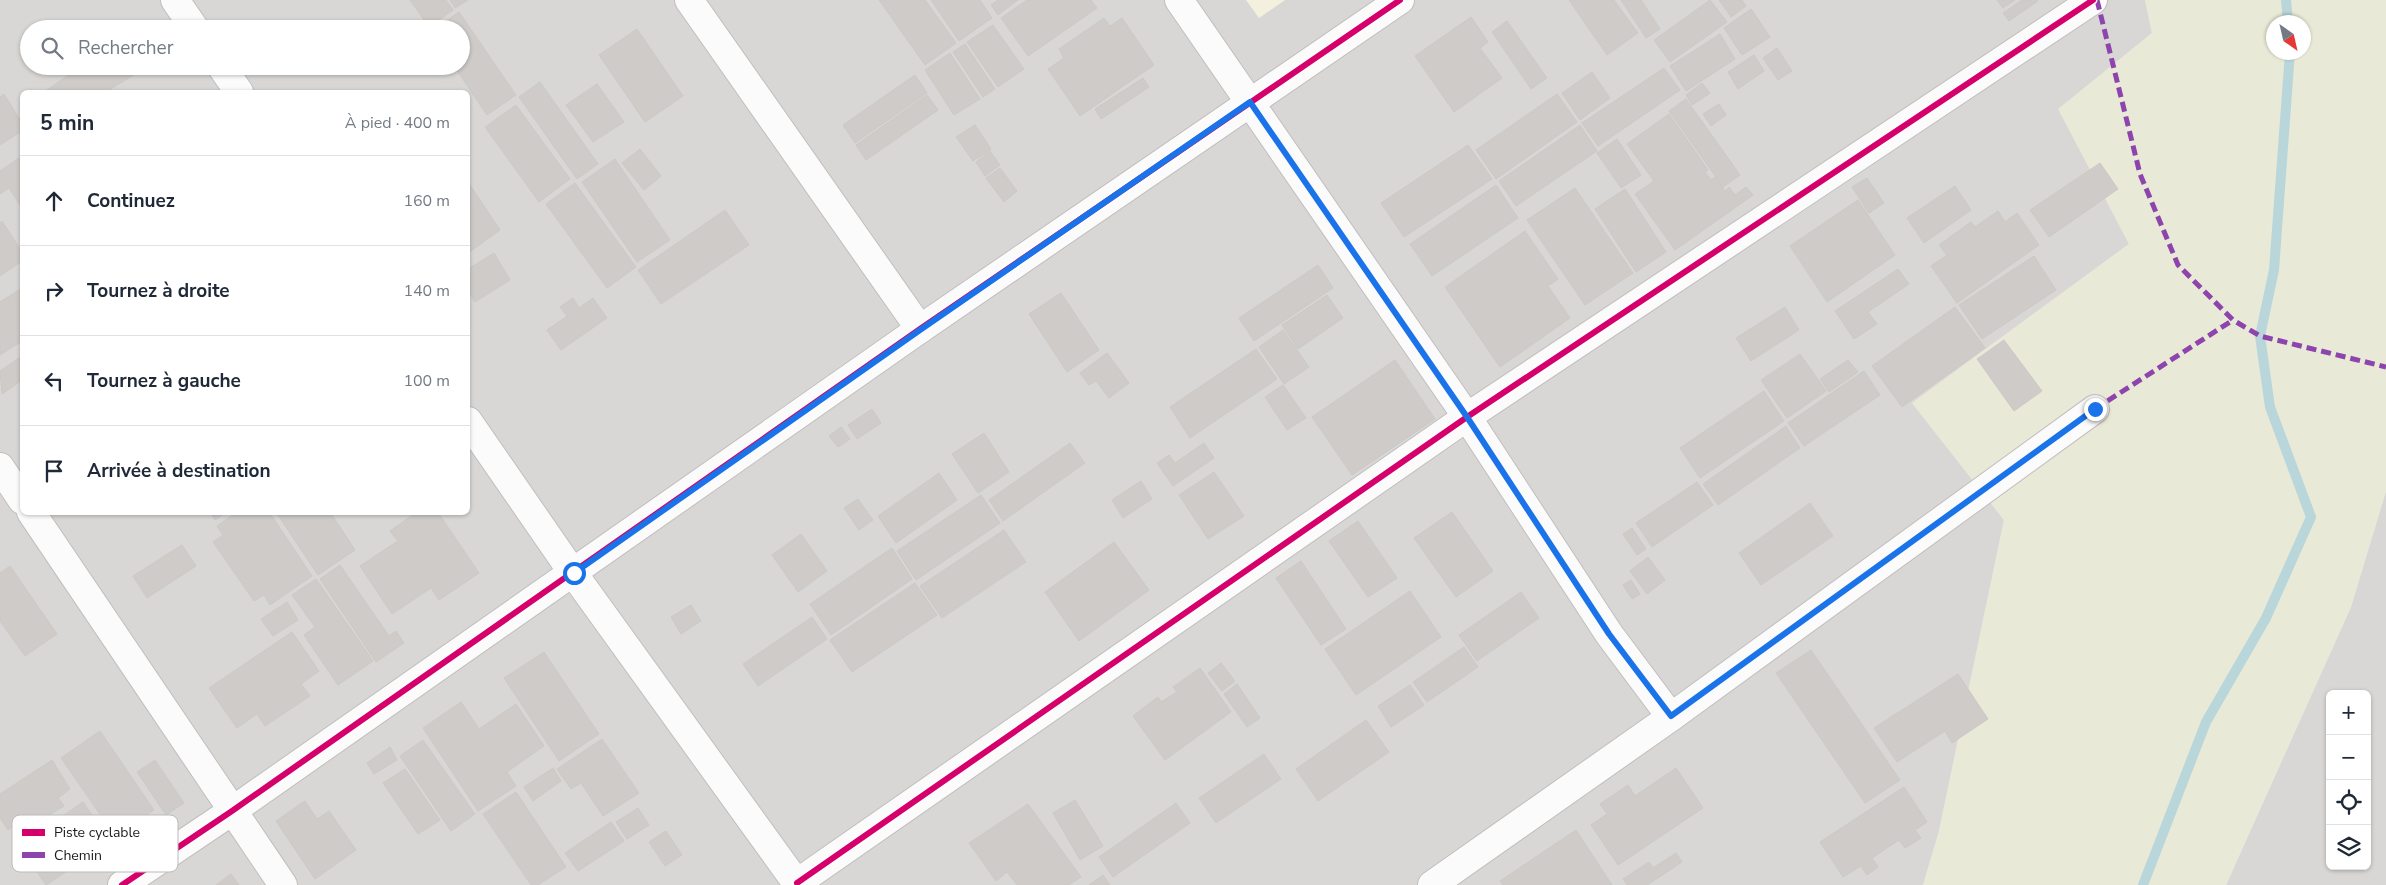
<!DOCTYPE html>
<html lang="fr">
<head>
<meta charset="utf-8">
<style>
  :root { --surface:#fff; --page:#f2f2f3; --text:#1f2937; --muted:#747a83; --line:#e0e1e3 }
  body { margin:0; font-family:"Nunito Sans",sans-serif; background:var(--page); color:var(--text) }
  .controls { position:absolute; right:15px; bottom:15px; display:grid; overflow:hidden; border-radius:8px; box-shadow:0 1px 4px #0004 }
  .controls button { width:45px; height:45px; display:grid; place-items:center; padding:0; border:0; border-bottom:1px solid var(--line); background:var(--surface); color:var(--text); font:25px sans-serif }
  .compass { position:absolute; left:2266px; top:15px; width:45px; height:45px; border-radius:50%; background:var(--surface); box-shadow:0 1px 4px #0004; rotate:146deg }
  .stop { position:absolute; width:15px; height:15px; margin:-11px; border:4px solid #1a73e8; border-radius:50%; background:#fff }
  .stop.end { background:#1a73e8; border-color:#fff; box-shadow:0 1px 5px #0008 }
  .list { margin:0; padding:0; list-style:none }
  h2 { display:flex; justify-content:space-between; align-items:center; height:65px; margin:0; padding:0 20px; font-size:21px }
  h2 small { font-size:16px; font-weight:400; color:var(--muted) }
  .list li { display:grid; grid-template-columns:32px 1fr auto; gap:15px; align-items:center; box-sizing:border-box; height:90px; padding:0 20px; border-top:1px solid var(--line) }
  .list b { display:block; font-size:19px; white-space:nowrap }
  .list em { font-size:16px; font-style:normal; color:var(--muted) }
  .icon { flex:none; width:28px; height:28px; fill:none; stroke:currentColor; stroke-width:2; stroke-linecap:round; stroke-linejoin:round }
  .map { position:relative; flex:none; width:2386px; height:885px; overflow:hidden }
  .search { position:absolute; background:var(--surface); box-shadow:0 1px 4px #0004; left:20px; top:20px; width:450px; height:55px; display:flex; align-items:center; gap:12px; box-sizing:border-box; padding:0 18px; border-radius:28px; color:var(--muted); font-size:19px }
  .panel { position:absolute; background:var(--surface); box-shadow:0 1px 4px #0004; left:20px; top:90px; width:450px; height:425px; border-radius:8px }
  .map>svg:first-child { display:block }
  .residential { fill:#d8d7d5; fill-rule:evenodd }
  .education { fill:#f3f1de }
  .farmland { fill:#e9e9d7; fill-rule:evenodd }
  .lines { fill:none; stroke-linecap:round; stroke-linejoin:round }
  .stream { stroke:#b9d6db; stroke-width:10 }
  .building { fill:#cecbc9; stroke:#ccc9c5 }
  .street-casing { stroke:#c0bfbe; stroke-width:30 }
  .street { stroke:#fcfbfb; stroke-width:28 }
  .quiet { stroke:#8e44ad; stroke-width:5; stroke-dasharray:10 5; stroke-linecap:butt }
  .cycleway-casing { stroke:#fff; stroke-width:9 }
  .cycleway { stroke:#d6006c; stroke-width:6 }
  .route { stroke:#1a73e8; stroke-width:6 }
  .key { fill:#fff; stroke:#bbb; stroke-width:1 }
  .key-label { font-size:14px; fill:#1b1b1b }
</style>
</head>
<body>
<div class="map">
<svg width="2386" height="885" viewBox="0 0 2386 885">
  <rect width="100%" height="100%" fill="#e9e7e4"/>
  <!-- residential -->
  <g class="residential">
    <path d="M0 0H2145L2152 33 2059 109 2129 244 1912 403 2004 520 1939 831 1923 885H0ZM29 29H461V66H29ZM22 92H468V512H22Z"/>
    <path d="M2386 491V885H2226L2351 607ZM2330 694H2367V866H2330Z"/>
  </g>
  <!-- education -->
  <polygon class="education" points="1246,0 1285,0 1259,18"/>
  <!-- farmland -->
  <path class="farmland" d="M2145 0H2386V491L2351 607 2226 885H1923L1939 831 2004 520 1912 403 2129 244 2058 109 2152 33ZM2274 22H2304V52H2274Z"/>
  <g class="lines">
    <!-- stream -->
    <g class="stream">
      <polyline points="2286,0 2288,22"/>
      <polyline points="2143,885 2206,722 2266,618 2311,517 2270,407 2260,336 2274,270 2290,52"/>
    </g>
  </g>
  <!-- building -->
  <g class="building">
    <polygon points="410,0 446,0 453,10 429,27"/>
    <polygon points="450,0 468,0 455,8"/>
    <polygon points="879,0 925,0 956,43 925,65"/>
    <polygon points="931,0 980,0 992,18 959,41"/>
    <polygon points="998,0 1018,0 998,15 991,5"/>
    <polygon points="1027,0 1091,0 1097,8 1028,56 1001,18"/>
    <polygon points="1569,0 1614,0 1638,33 1607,55"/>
    <polygon points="1621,0 1641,0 1660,29 1646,38"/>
    <polygon points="1710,0 1727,22 1670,62 1654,40"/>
    <polygon points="1719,0 1742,0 1746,6 1731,17"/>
    <polygon points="1997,0 2015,0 2003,8"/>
    <polygon points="2022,0 2038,1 2009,21 2003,13"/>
    <polygon points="1751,9 1770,37 1742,55 1724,28"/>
    <polygon points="459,12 516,95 487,115 454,66 461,66 461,29 435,29"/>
    <polygon points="1471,17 1488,42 1480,48 1502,78 1454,112 1415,56"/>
    <polygon points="1104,18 1110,26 1122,18 1154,65 1080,116 1048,69 1064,58 1059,49"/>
    <polygon points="1507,21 1547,78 1531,89 1492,32"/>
    <polygon points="993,25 1024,69 998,87 967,42"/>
    <polygon points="637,29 683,96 645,122 599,55"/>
    <polygon points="1720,34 1735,59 1686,91 1670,66"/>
    <polygon points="965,44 995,89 983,97 953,52"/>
    <polygon points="1777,48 1792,71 1778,80 1763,58"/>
    <polygon points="950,53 980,99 954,115 925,70"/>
    <polygon points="1754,55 1764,71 1738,89 1728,72"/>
    <polygon points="82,66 130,66 135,74 106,92 44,92"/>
    <polygon points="1664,68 1680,90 1598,146 1582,123"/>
    <polygon points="1592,72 1610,98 1580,120 1562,93"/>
    <polygon points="915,75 927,93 855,143 843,125"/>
    <polygon points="1143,78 1149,87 1101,119 1095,109"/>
    <polygon points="540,82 598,164 577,179 519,97"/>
    <polygon points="1702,83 1710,93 1692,105 1686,95"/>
    <polygon points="597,84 624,122 593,142 566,105"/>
    <polygon points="4,94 22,123 22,131 0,145 0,97"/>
    <polygon points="1557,94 1577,122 1496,179 1476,150"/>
    <polygon points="927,95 938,110 866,160 856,145"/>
    <polygon points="1686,99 1740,175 1723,187 1669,111"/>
    <polygon points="1719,104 1726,115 1711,126 1703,114"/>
    <polygon points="516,105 570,179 539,202 485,127"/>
    <polygon points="1669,114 1708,170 1705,172 1711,180 1715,177 1725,191 1729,187 1735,195 1746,187 1753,195 1675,250 1635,194 1654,181 1627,144"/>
    <polygon points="975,125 991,149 973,161 956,137"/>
    <polygon points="1580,125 1597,151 1516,206 1499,181"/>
    <polygon points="1617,139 1641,175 1621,188 1597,153"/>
    <polygon points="1468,145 1492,179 1404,237 1381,203"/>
    <polygon points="640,149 661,176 644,190 622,163"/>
    <polygon points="990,151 1000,165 985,176 976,162"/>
    <polygon points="22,156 22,208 9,188 0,194 0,171"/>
    <polygon points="615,159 670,240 637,262 582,182"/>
    <polygon points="2100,163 2118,189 2049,237 2030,210"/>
    <polygon points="1000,168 1017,191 1004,202 986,178"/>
    <polygon points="1867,178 1884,203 1869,213 1852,187"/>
    <polygon points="468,182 500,230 468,253"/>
    <polygon points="575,183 636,267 607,288 546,204"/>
    <polygon points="1496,185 1518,218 1432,276 1410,244"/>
    <polygon points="1955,186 1971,210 1924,243 1907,218"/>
    <polygon points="1575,188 1633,273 1585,305 1527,220"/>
    <polygon points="1625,189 1666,252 1636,272 1595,209"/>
    <polygon points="1858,200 1895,255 1827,302 1790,246"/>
    <polygon points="725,210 749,245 661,304 638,270"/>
    <polygon points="1998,211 2005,222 2017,213 2039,245 1957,303 1931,266 1947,255 1939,245 1971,222 1975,227"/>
    <polygon points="2,221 22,252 22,261 0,276 0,223"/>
    <polygon points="1525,231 1558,279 1548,286 1570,318 1500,367 1445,287"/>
    <polygon points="494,253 510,280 475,302 468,290 468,269"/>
    <polygon points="2034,256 2056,290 1982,339 1959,305"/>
    <polygon points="1318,265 1333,288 1254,341 1239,318"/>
    <polygon points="1898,269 1909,284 1868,312 1877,324 1854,339 1835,311"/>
    <polygon points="22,288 22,341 0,355 0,302"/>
    <polygon points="1061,293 1099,350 1067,372 1029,314"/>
    <polygon points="1327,295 1343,318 1298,349 1282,325"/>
    <polygon points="573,298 579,308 593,298 607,318 561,350 547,330 567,316 560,307"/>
    <polygon points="1785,307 1799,330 1751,361 1736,338"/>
    <polygon points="1955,307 1985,348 1902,407 1872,366"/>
    <polygon points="1283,330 1309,367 1284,384 1259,347"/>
    <polygon points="2004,340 2042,391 2014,411 1977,359"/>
    <polygon points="1256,349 1277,379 1190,438 1170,407"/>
    <polygon points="1107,353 1129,383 1109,398 1096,381 1089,385 1080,373"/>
    <polygon points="1800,354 1826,391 1787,418 1761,380"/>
    <polygon points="22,356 22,380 2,394 0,371"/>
    <polygon points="1395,360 1435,419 1352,475 1312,417"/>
    <polygon points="1848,360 1858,372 1829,392 1820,379"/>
    <polygon points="1864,371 1880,395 1804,446 1788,423"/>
    <polygon points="1283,385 1306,418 1287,430 1265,397"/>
    <polygon points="1764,391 1784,421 1700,478 1680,448"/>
    <polygon points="872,409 881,423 857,439 848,425"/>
    <polygon points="1786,426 1800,448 1718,505 1703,484"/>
    <polygon points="841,427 850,439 838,447 829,436"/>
    <polygon points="984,433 1009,472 978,493 952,454"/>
    <polygon points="1070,443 1085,463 1003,521 989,500"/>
    <polygon points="1204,443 1214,458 1173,486 1157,463 1169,455 1175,463"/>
    <polygon points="1214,472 1244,516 1208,539 1179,495"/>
    <polygon points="939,473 957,500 896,543 878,516"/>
    <polygon points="1141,481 1152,499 1123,518 1112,500"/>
    <polygon points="1697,482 1713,505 1652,547 1636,523"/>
    <polygon points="981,495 1000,523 916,580 897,551"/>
    <polygon points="858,499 873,520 859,530 844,508"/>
    <polygon points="1810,503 1833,536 1761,585 1739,553"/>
    <polygon points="210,512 226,512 215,520"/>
    <polygon points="237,512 269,512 312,576 270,605 264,595 254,601 213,542 223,535 217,526"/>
    <polygon points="276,512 330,512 355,550 318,575"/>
    <polygon points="417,512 441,512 439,514 479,573 439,600 431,588 392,614 360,566 398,541 390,531"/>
    <polygon points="1452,512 1493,571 1456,597 1414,538"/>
    <polygon points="1358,521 1397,578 1368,597 1329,541"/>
    <polygon points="1632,528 1646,549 1637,555 1623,534"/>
    <polygon points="1004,530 1026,562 942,618 920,586"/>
    <polygon points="801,534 827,571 798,592 772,555"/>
    <polygon points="1114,542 1149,590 1079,641 1045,592"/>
    <polygon points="182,545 196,566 147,598 133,576"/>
    <polygon points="892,548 912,579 831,635 810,604"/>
    <polygon points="1648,557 1665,580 1647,594 1630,571"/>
    <polygon points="1301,561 1346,629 1321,645 1276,578"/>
    <polygon points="340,565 389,636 396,631 404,643 376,662 320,579"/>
    <polygon points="10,566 57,634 25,656 0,621 0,573"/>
    <polygon points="316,579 373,661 338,685 304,635 315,627 292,595"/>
    <polygon points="1631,580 1640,594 1632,599 1623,585"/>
    <polygon points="915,583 937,615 852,672 830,640"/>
    <polygon points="1410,591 1441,637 1356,695 1325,649"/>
    <polygon points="1521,592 1539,618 1477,661 1459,635"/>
    <polygon points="287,602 298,620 273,636 261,619"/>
    <polygon points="691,605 701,621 681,634 671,617"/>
    <polygon points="812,617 827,639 758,686 743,664"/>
    <polygon points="292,632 319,671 301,684 310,696 265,726 257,714 237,728 209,688"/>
    <polygon points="1464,647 1478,667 1427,702 1413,682"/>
    <polygon points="1811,650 1900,780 1865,803 1776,673"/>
    <polygon points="544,652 599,734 559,761 504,678"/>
    <polygon points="1221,663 1235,681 1222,691 1208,673"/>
    <polygon points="1200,668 1231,712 1165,760 1133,716 1158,697 1161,702 1177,692 1173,687"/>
    <polygon points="1958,674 1988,719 1952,743 1945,731 1897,762 1874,728"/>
    <polygon points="1237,684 1260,718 1247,727 1224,694"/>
    <polygon points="1410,685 1424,705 1391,727 1378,706"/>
    <polygon points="461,702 479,729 516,704 544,746 507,772 516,786 478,811 423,728"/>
    <polygon points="1366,720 1389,752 1318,801 1296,769"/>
    <polygon points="100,731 154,810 115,836 61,758"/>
    <polygon points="602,739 639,793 603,816 581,783 571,789 557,769"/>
    <polygon points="423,740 475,814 451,831 400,756"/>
    <polygon points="390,747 397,760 374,774 367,763"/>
    <polygon points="1264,754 1281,779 1216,823 1199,798"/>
    <polygon points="52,760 70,789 58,798 64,806 29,827 24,819 8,830 0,818 0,794"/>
    <polygon points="155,760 184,803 166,815 137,772"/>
    <polygon points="553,768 561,781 533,801 524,787"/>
    <polygon points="1676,768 1703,808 1618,865 1591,825 1607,814 1600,804 1628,785 1635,796"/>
    <polygon points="405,769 440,820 418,834 383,783"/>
    <polygon points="1904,787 1927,822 1915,830 1921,838 1905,848 1899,840 1872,858 1878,867 1867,875 1861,866 1843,877 1820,842"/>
    <polygon points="516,792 566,867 538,885 531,885 483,814"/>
    <polygon points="1075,800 1103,846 1080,860 1053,813"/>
    <polygon points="305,801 317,819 329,811 356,850 315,879 276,821"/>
    <polygon points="83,802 111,842 46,885 31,863 36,859 25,842"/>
    <polygon points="1176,803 1190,823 1113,877 1099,857"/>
    <polygon points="1028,804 1081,877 1069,885 1017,885 1007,872 996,881 969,843"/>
    <polygon points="638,808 649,825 627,839 616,822"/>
    <polygon points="611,822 624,841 578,871 565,853"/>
    <polygon points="1576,830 1612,885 1503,885 1500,881"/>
    <polygon points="666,831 682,855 665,866 649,842"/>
    <polygon points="1676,853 1682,862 1647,885 1627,885 1623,879 1649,862 1653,868"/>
    <polygon points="231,874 239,885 216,885"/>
    <polygon points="1103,875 1110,885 1089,885"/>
  </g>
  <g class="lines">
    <!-- street casing -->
    <g class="street-casing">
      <g id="street">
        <polyline points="175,0 195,29"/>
        <polyline points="689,0 920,329"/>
        <polyline points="1179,0 1467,417 1609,634 1671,717"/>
        <polyline points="221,66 239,92"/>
        <polyline points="468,421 573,573 798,885"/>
        <polyline points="0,467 22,500"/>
        <polyline points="31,512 283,885"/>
        <polyline points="797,883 1467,417 2093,0"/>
        <polyline points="122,885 232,811 920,329 1400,0"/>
        <polyline points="1432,885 1671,717 2095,409"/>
      </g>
    </g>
    <!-- street -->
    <use href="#street" class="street"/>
    <!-- quiet -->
    <g class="quiet">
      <polyline points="2097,0 2140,174 2178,265 2233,320 2260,336 2386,367"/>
      <polyline points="2095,409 2233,320"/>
    </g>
    <!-- cycleway casing -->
    <g class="cycleway-casing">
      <g id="cycleway">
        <polyline points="797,883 1467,417 2093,0"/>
        <polyline points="122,885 232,811 920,329 1400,0"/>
      </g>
    </g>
    <!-- cycleway -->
    <use href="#cycleway" class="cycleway"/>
  </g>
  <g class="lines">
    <!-- route -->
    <polyline class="route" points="574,573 920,330 1250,102 1467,417 1609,634 1671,716 2095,409"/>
  </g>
  <!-- legend -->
  <rect x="12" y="815" width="166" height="57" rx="8" class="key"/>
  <rect x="22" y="829" width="23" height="7" fill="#d6006c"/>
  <rect x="22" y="852" width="23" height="6" fill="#8e44ad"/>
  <g class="key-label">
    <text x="54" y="837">Piste cyclable</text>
    <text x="54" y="860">Chemin</text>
  </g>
</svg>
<div class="controls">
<button>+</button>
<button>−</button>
<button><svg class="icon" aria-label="locate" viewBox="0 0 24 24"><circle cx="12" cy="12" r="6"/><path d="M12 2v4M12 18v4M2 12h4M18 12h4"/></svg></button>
<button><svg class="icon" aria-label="layers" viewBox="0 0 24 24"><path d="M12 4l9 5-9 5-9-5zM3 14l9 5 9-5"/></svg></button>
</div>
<svg class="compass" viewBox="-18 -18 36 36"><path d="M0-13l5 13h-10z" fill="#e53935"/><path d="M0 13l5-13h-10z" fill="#747a83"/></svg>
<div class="stop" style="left:574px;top:573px"></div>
<div class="stop end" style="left:2095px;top:409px"></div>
<div class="search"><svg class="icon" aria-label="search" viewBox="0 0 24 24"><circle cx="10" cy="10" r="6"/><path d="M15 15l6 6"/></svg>Rechercher</div>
<section class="panel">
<h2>5 min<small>À pied · 400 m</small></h2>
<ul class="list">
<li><svg class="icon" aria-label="ahead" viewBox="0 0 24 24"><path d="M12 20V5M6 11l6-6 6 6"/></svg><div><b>Continuez</b></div><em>160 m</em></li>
<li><svg class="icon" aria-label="right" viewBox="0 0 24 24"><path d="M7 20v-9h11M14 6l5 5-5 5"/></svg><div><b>Tournez à droite</b></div><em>140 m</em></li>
<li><svg class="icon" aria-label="left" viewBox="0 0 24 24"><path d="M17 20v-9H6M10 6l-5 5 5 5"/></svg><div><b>Tournez à gauche</b></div><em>100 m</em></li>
<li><svg class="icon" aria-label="arrive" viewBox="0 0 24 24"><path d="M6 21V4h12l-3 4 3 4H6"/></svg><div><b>Arrivée à destination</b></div></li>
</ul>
</section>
</div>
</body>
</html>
